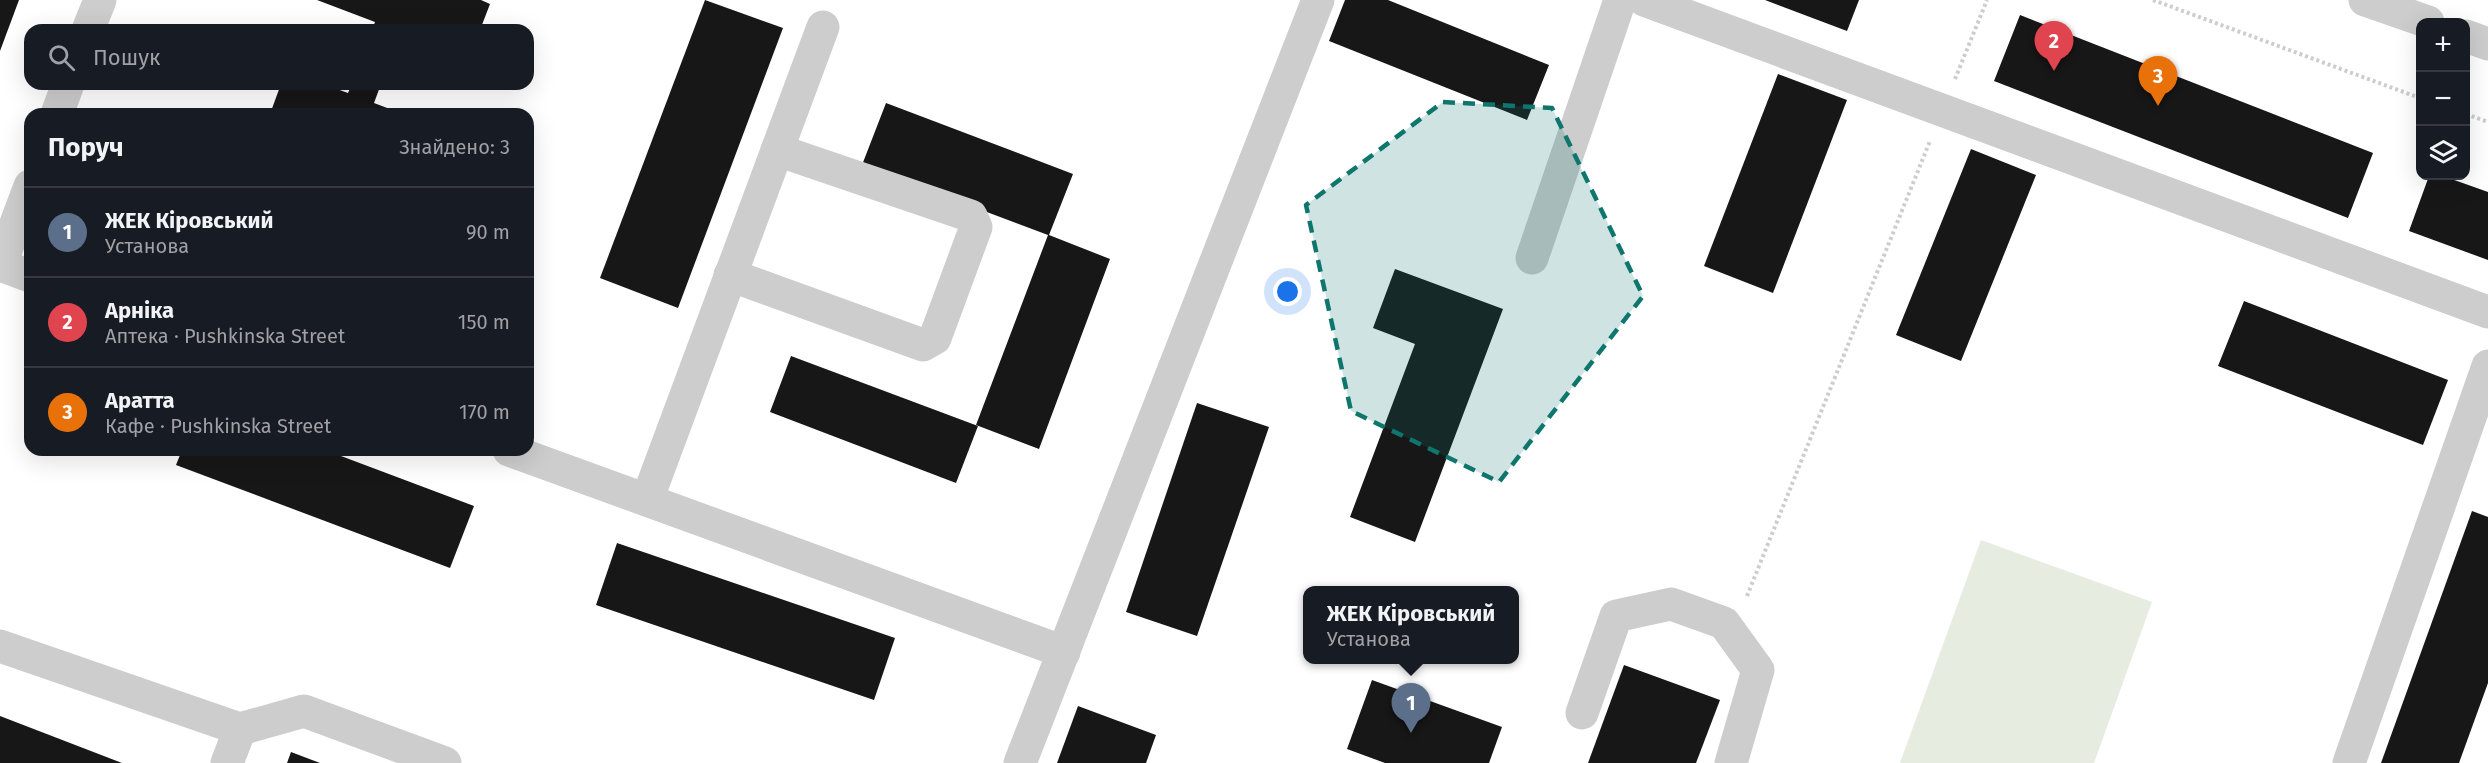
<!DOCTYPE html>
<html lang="uk">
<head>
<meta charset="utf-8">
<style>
  :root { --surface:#171b24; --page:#242831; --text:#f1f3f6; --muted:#9ea1a6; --line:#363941; --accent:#db3e4a }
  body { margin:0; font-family:"Fira Sans",sans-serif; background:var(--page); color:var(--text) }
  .controls { position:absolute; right:18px; top:18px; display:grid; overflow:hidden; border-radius:12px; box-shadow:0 6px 24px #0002 }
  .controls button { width:54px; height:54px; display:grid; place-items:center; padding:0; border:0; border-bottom:2px solid var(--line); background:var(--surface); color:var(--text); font:30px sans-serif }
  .you { position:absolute; left:1288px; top:292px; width:21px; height:21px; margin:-15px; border:4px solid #fff; border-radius:50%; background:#1a73e8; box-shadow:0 0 0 9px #1a73e833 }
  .badge { display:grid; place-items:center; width:39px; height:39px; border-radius:50%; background:var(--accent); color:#fff; font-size:20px; font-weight:700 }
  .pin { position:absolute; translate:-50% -50px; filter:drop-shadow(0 2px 3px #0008) }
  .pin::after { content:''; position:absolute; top:32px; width:21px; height:18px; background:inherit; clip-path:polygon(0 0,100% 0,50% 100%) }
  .popup { position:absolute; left:1303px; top:586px; width:216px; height:78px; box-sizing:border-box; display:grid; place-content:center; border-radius:12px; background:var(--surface); filter:drop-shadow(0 2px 4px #0005); font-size:20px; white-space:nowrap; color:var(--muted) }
  .popup b { font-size:22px; color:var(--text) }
  .popup::after { content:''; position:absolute; left:50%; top:100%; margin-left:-12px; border:12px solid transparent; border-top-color:var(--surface) }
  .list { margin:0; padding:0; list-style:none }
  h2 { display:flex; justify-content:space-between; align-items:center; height:78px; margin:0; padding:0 24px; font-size:26px }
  h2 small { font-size:20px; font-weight:400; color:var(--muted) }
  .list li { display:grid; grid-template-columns:39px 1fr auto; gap:18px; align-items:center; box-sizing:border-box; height:90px; padding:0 24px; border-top:2px solid var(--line) }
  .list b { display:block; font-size:22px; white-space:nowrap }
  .list p { margin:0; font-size:20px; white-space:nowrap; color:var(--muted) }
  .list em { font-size:20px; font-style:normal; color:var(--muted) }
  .icon { flex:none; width:33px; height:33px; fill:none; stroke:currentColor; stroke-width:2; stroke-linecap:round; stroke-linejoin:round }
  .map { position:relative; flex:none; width:2488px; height:763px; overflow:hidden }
  .search { position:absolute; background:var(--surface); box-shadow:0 6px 24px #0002; left:24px; top:24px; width:510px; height:66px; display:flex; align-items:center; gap:15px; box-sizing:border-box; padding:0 21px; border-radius:18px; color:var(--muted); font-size:22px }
  .panel { position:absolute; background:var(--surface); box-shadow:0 6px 24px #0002; left:24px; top:108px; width:510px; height:348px; border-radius:18px }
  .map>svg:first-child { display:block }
  .green { fill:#e6ecdf }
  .building { fill:#171717 }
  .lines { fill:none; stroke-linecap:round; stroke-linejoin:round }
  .path { stroke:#cdcdcd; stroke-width:4; stroke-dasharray:3 3; stroke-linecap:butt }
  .minor { stroke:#cdcdcd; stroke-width:33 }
  .marked { fill:#0f766e; fill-opacity:0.2; stroke:#0f766e; stroke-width:4.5; stroke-dasharray:12 8; stroke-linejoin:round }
</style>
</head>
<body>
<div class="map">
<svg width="2488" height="763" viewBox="0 0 2488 763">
  <rect width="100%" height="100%" fill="#fff"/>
  <!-- green -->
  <polygon class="green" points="1981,540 2152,602 2094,763 1900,763"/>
  <!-- building -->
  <g class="building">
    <polygon points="0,0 19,0 0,51"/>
    <polygon points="317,0 481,0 490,4 480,30 372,30 375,22"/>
    <polygon points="705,0 783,28 678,308 600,278"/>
    <polygon points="1345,0 1388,0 1549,65 1527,120 1329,41"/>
    <polygon points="1765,0 1859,0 1847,31"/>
    <polygon points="2020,15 2373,153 2348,218 1994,81"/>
    <polygon points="1778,74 1847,100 1773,293 1704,266"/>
    <polygon points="281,84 323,84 348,93 352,84 381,84 374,103 403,114 270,114"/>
    <polygon points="886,103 1073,174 1049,235 1110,259 1039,449 976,425 1048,235 862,165"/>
    <polygon points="1971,149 2036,175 1961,361 1896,335"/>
    <polygon points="2429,176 2443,176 2488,192 2488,260 2409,231"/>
    <polygon points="1395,269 1503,309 1415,542 1350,517 1415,344 1373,328"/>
    <polygon points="2244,301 2448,380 2423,445 2218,366"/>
    <polygon points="791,356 978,426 956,483 770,412"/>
    <polygon points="1197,403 1269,427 1197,636 1126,612"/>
    <polygon points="182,450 325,450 474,506 450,568 176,465"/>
    <polygon points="2472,511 2488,517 2488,683 2459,763 2381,763"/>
    <polygon points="617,543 895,638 874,700 596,605"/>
    <polygon points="1624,665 1720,700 1696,763 1588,763"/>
    <polygon points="1372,680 1502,727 1489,763 1385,763 1347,749"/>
    <polygon points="1078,706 1156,735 1146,763 1057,763"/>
    <polygon points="0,716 122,763 0,763"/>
    <polygon points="291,752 320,763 287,763"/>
  </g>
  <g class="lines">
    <!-- path -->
    <g class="path">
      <polyline points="2153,0 2420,98"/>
      <polyline points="1955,79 1987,0"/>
      <polyline points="2466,114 2488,122"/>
      <polyline points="1747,596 1930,141"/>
    </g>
    <!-- minor -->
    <g class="minor">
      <polyline points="1644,0 2488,312"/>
      <polyline points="2365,0 2428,22"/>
      <polyline points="88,30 100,0"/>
      <polyline points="2466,36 2488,44"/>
      <polyline points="57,114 68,84"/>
      <polyline points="1532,258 1620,0"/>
      <polyline points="0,265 30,276"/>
      <polyline points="0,266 30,186"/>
      <polyline points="730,275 923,345 935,338 976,227 971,216 777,150"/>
      <polyline points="509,450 1064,652"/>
      <polyline points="647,500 823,27"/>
      <polyline points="0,646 240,729 304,711 445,763"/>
      <polyline points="1582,713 1616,616 1671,604 1724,623 1758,670 1731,763"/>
      <polyline points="227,763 240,729"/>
      <polyline points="1020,763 1318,0"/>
      <polyline points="2349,763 2488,366"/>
    </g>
  </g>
  <!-- marked area -->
  <path class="marked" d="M1443 102 1552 108 1643 296 1499 482 1351 411 1306 205Z"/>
</svg>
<div class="controls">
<button>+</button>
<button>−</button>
<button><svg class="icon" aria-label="layers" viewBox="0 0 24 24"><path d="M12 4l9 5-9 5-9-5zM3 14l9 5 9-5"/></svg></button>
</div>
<div class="you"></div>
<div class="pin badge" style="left:1411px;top:733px;background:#5c6f8a">1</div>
<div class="popup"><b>ЖЕК Кіровський</b>Установа</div>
<div class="pin badge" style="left:2054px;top:71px;background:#e0444e">2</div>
<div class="pin badge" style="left:2158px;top:106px;background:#e8710a">3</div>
<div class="search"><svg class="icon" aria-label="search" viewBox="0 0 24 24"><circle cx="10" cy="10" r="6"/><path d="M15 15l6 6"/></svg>Пошук</div>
<section class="panel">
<h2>Поруч<small>Знайдено: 3</small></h2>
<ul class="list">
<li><span class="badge" style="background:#5c6f8a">1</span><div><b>ЖЕК Кіровський</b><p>Установа</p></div><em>90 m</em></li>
<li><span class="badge" style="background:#e0444e">2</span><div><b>Арніка</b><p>Аптека · Pushkinska Street</p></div><em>150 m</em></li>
<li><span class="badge" style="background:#e8710a">3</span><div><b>Аратта</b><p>Кафе · Pushkinska Street</p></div><em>170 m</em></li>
</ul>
</section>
</div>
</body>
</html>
